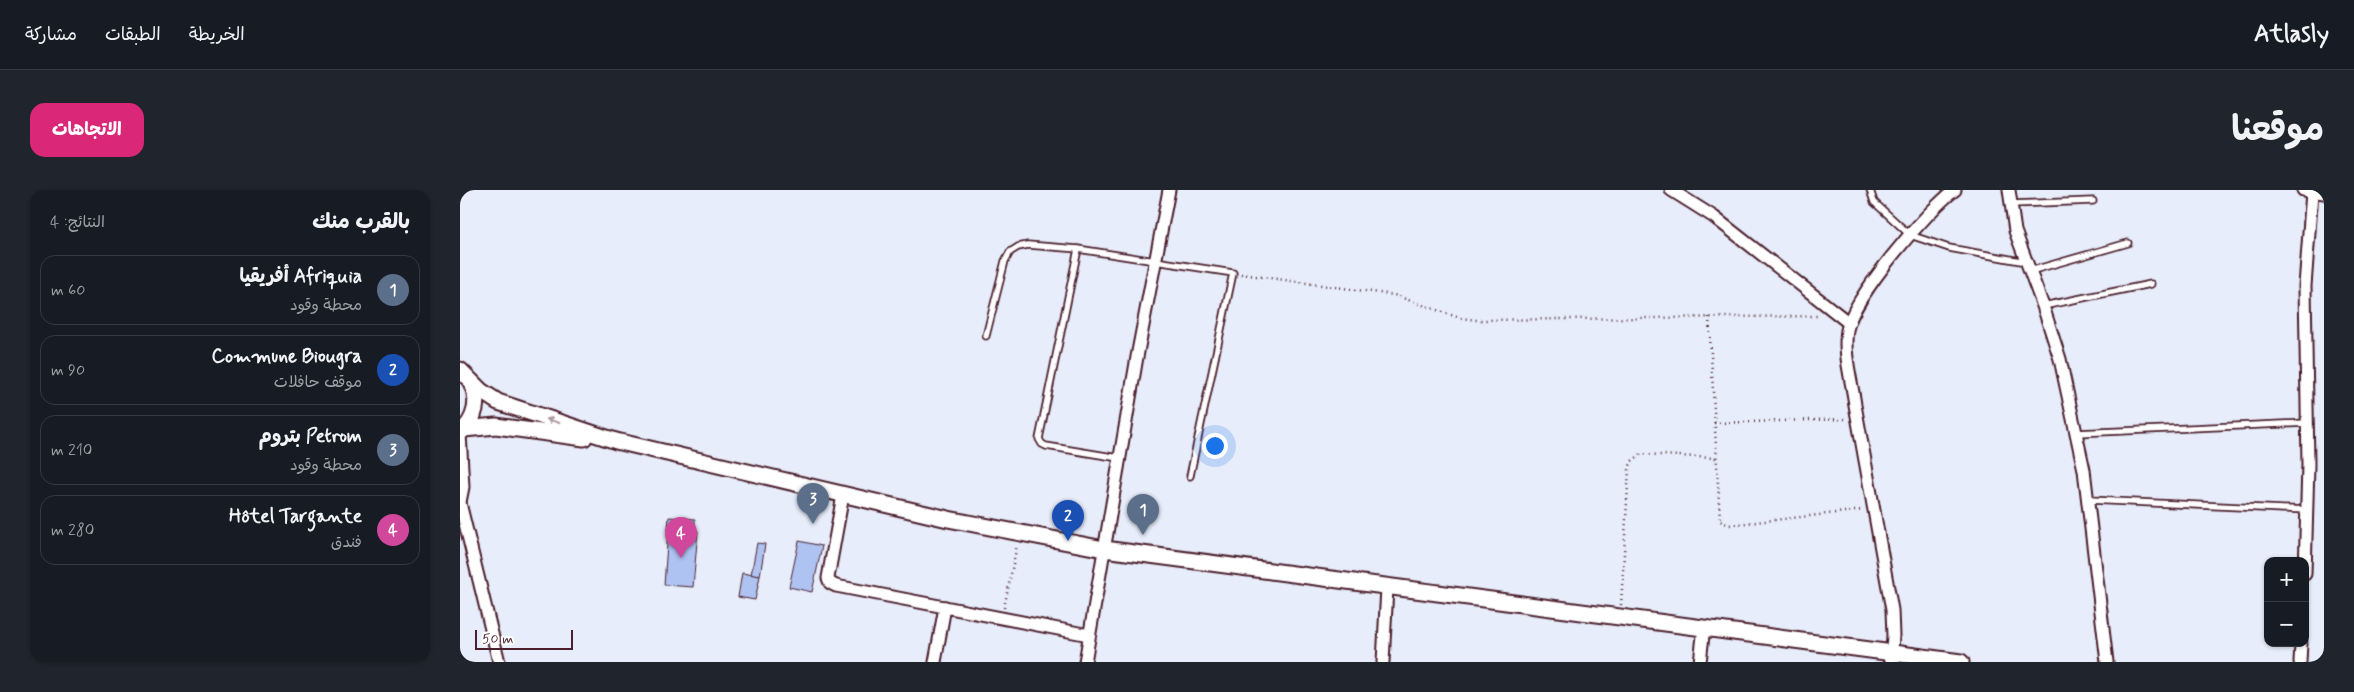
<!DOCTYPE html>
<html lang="ar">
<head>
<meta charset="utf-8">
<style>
  :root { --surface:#171b24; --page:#20242c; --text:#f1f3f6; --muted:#9ea1a6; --line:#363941; --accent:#db2777 }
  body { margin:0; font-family:Mynerve,"Playpen Sans Arabic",sans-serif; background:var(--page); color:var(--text); direction:rtl }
  .controls { position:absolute; right:15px; bottom:15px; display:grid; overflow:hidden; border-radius:10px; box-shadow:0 1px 4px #0004 }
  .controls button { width:45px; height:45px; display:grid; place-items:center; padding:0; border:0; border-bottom:1px solid var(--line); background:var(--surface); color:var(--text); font:25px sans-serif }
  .scale { position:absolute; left:15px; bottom:12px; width:98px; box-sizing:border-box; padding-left:5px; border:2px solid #4a1f2b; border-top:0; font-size:14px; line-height:18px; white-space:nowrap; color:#4a1f2b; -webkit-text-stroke:4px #fff; paint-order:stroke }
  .you { position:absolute; left:754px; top:255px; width:18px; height:18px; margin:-12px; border:4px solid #fff; border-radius:50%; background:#1a73e8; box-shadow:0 0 0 8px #1a73e833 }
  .badge { display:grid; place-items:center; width:32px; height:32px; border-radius:50%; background:var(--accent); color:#fff; font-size:16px; font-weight:700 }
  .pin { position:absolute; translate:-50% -41px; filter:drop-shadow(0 1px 2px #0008) }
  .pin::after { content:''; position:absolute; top:26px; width:18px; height:15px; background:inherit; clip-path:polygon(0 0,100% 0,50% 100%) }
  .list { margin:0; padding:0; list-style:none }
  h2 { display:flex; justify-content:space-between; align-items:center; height:65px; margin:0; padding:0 20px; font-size:21px }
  h2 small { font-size:16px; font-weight:400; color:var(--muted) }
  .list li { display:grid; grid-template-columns:32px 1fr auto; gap:15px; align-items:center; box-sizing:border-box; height:70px; margin:0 10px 10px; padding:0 10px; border:1px solid var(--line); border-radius:15px }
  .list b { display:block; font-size:19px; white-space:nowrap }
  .list p { margin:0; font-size:16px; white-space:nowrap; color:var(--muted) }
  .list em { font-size:16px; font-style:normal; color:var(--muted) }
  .map { position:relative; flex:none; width:1864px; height:472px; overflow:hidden; direction:ltr; border-radius:15px }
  header { display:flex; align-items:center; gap:30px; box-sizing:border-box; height:70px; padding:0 25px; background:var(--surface); border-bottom:1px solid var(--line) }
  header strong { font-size:24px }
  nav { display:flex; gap:28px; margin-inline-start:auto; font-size:18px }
  .intro { display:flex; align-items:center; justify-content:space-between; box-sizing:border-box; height:120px; padding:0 30px }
  h1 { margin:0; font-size:35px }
  .button { padding:12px 22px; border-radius:15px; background:var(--accent); color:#fff; font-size:18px; font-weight:700 }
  main { display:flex; gap:30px; padding:0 30px }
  aside { flex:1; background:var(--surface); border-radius:15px; box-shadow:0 1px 4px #0004 }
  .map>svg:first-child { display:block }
  .building { fill:#afc3f2; stroke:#4a1f2b }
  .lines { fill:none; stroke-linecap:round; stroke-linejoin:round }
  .lane-casing { stroke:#4a1f2b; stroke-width:9 }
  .street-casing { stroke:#4a1f2b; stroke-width:15 }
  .secondary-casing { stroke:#4a1f2b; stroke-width:19 }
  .path { stroke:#4a1f2b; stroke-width:2.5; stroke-dasharray:1 4; stroke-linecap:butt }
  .lane { stroke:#fff; stroke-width:5.5 }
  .street { stroke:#fff; stroke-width:11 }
  .secondary { stroke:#fff; stroke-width:15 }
  .oneway { fill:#ae9aa0 }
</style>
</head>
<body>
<header>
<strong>Atlasly</strong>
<nav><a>الخريطة</a><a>الطبقات</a><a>مشاركة</a></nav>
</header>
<div class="intro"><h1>موقعنا</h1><a class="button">الاتجاهات</a></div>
<main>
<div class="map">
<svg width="1864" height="472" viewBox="0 0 1864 472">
  <rect width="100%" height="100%" fill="#e7edfb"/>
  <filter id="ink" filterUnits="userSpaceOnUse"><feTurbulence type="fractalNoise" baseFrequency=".02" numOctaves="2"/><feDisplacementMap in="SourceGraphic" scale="10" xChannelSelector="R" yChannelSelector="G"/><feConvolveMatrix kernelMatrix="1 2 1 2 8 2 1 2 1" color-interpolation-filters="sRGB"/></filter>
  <g filter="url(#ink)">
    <!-- building -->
    <g class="building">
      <polygon points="209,327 235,329 235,340 238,341 233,397 204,395"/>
      <polygon points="339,351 362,356 352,402 329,397"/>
      <polygon points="297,353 305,354 300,386 291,385"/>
      <polygon points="282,383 300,386 295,410 278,407"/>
    </g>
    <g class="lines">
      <!-- lane casing -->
      <g class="lane-casing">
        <g id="lane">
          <polyline points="1410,0 1414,12 1450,45 1489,58 1566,72"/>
          <polyline points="1550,14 1633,11"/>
          <polyline points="618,59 579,249 582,254 586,256 659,268"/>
          <polyline points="1570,81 1668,53"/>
          <polyline points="1583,116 1691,94"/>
          <polyline points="526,146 545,71 550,62 558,57 568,55 618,59 773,83 730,286"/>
          <polyline points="1616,243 1848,233"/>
          <polyline points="1629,310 1847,320"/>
        </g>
      </g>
      <!-- street casing -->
      <g class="street-casing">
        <g id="street">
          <polyline points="1211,0 1254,27 1389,133"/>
          <polyline points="1549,0 1555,41 1583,116 1600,169 1624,280 1647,472"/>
          <polyline points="1843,0 1864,3"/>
          <polyline points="383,305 368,388 370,393 376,396 629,445"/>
          <polyline points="0,312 3,297 0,243"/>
          <polyline points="0,313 39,472"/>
          <polyline points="1845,384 1848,274 1845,96 1852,2"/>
          <polyline points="475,472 485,417"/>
          <polyline points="625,472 677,167 709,0"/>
          <polyline points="923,472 927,398"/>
          <polyline points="1240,472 1244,437"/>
          <path d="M1431 472 1433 446 1432 420C1420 352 1407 284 1395 215 1392 191 1383 164 1387 140 1393 107 1467 20 1495 0"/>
          <polyline points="1840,472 1841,453"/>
        </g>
      </g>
      <!-- secondary casing -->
      <g class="secondary-casing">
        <g id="secondary">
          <polyline points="0,180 21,201 38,212 156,251 488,329 644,359 1501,472"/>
          <polyline points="4,239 36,236 124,248"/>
          <path d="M0 243C16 230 20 210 11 192"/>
        </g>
      </g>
      <!-- path -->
      <g class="path">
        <polyline points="781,84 934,105 1000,128 1017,130 1360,126"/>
        <polyline points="1249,127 1260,331 1269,335 1403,320"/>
        <polyline points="1254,233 1386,229"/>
        <polyline points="1161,415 1169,278 1172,271 1181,264 1256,268"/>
        <polyline points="544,418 557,355"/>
      </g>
      <!-- lane -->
      <use href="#lane" class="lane"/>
      <!-- street -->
      <use href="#street" class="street"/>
      <!-- secondary -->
      <use href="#secondary" class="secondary"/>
    </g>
    <!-- one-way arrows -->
    <defs><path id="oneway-solid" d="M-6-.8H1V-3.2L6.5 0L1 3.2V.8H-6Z" transform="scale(1.25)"/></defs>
    <use class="oneway" href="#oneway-solid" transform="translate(93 231) rotate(-163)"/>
  </g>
</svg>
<div class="controls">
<button>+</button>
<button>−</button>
</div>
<div class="scale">50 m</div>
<div class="you"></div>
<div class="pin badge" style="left:683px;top:345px;background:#5c6f8a">1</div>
<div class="pin badge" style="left:608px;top:351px;background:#1a4fb4">2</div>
<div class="pin badge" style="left:353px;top:334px;background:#5c6f8a">3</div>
<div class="pin badge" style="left:221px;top:368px;background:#d1479c">4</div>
</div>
<aside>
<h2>بالقرب منك<small>النتائج: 4</small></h2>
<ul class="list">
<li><span class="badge" style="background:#5c6f8a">1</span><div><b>Afriquia أفريقيا</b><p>محطة وقود</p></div><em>60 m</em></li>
<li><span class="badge" style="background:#1a4fb4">2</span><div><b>Commune Biougra</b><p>موقف حافلات</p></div><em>90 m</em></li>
<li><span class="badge" style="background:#5c6f8a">3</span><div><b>Petrom بتروم</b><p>محطة وقود</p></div><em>210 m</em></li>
<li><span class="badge" style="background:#d1479c">4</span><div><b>Hôtel Targante</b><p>فندق</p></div><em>280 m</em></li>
</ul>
</aside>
</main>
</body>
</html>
